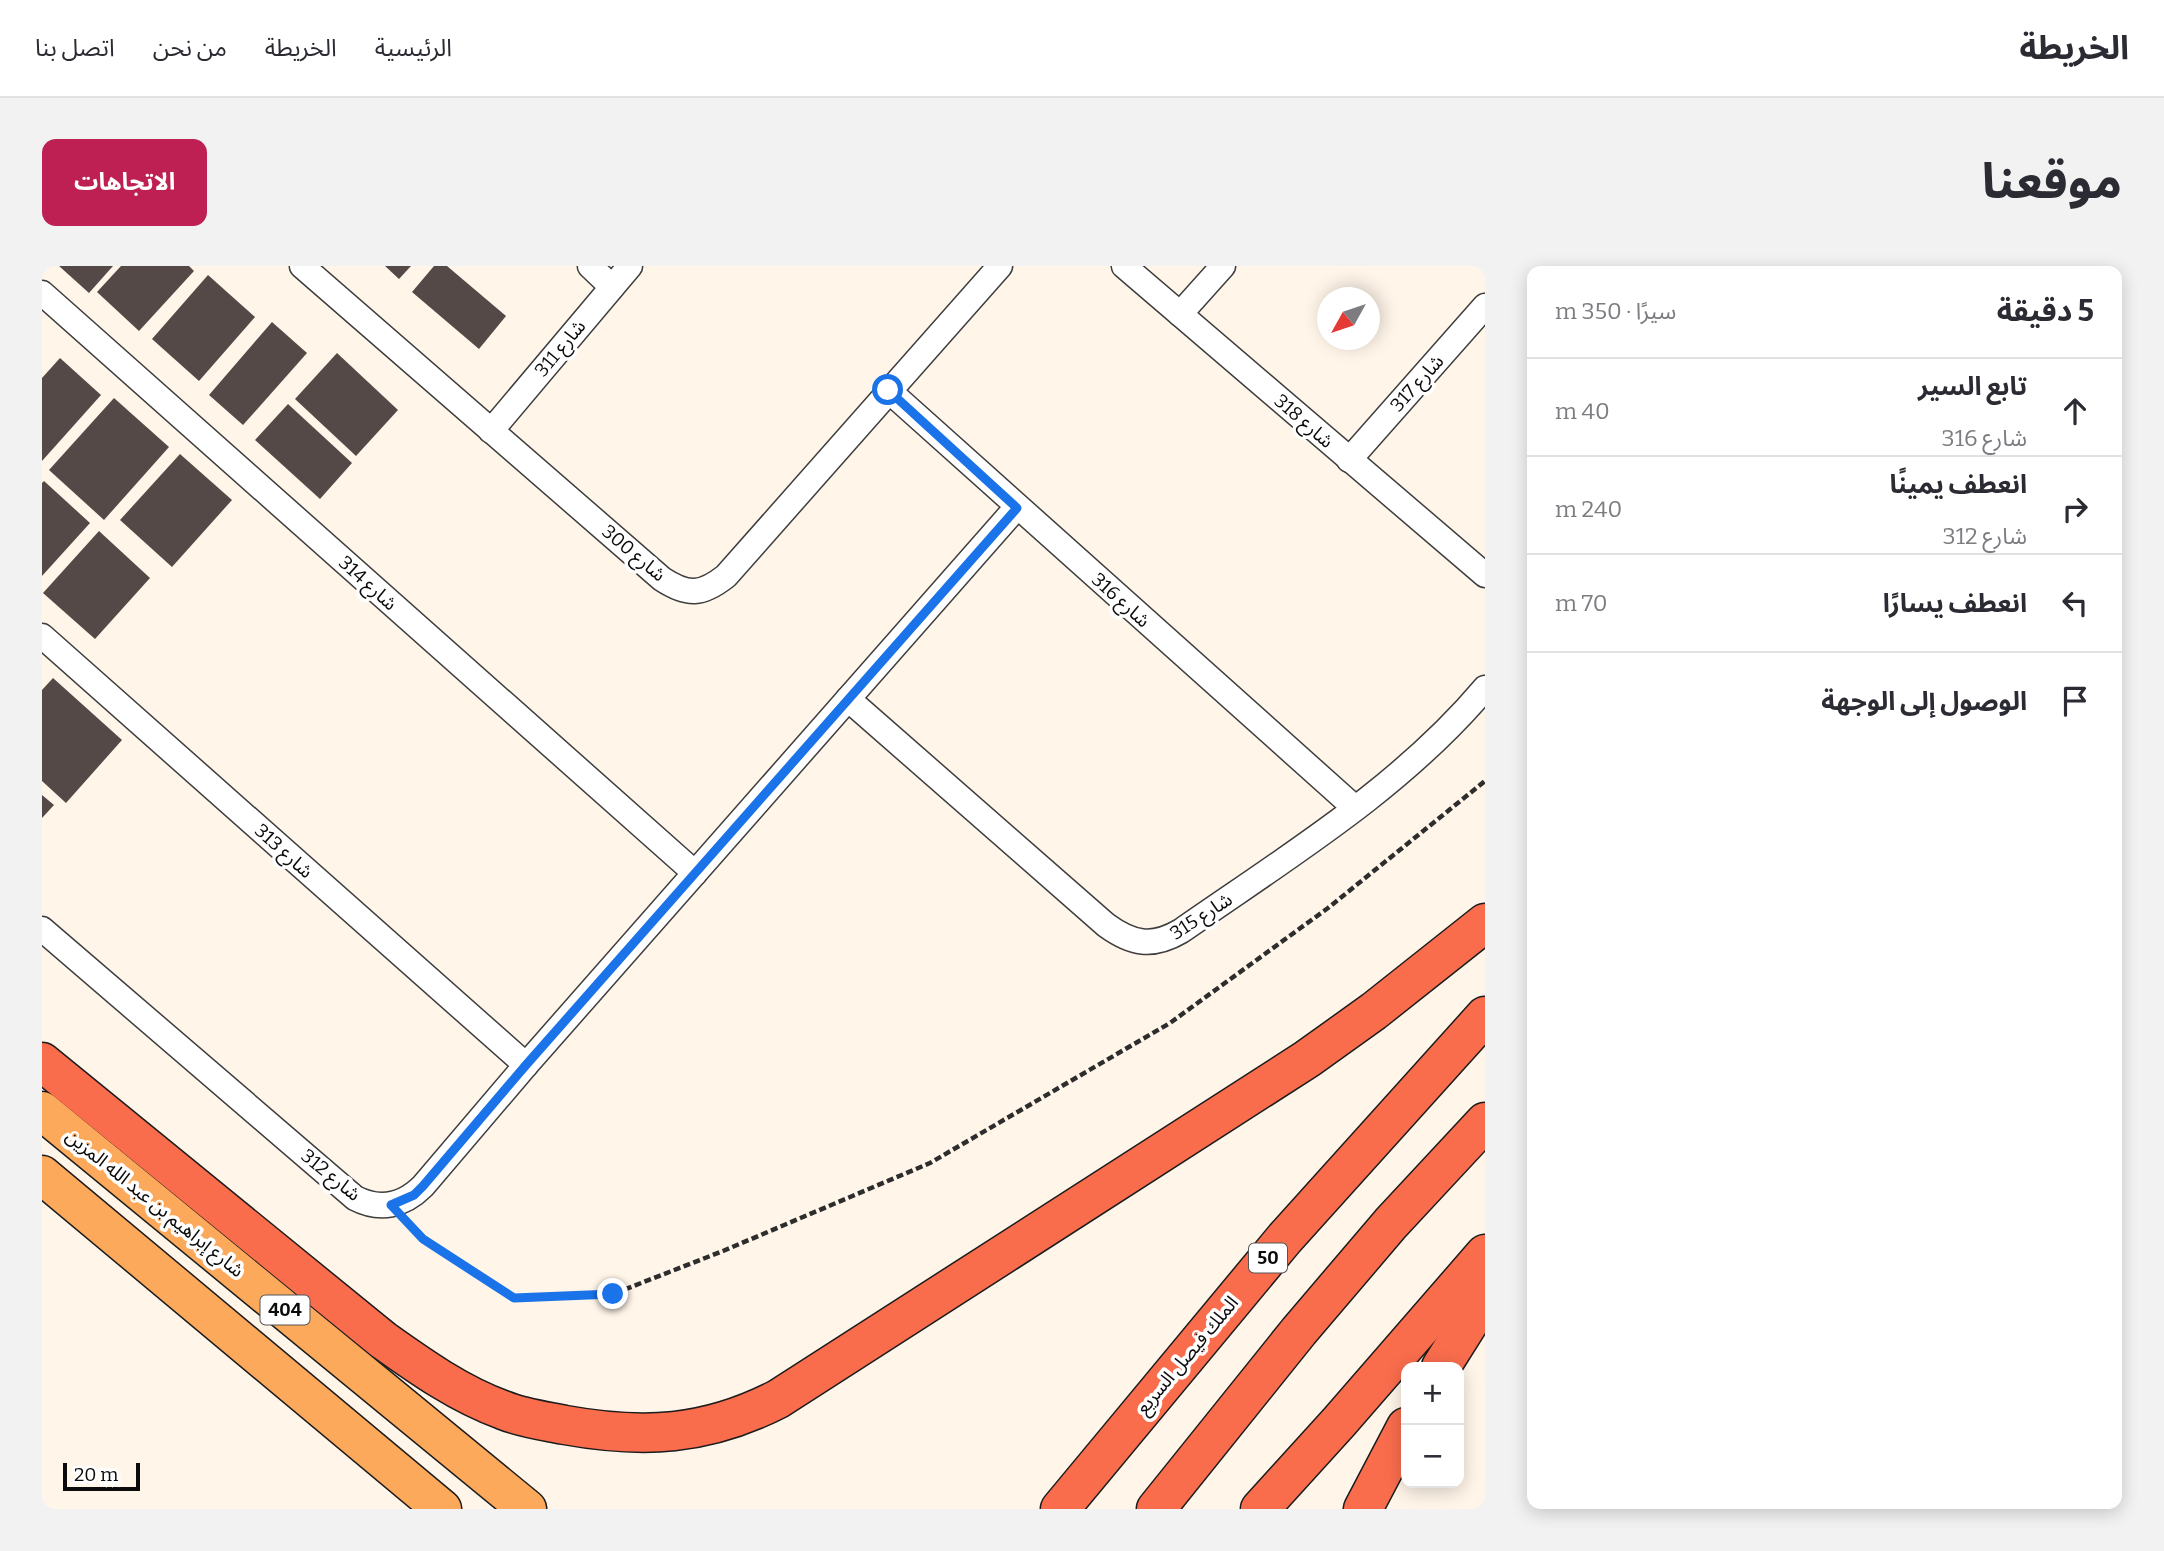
<!DOCTYPE html>
<html lang="ar">
<head>
<meta charset="utf-8">
<style>
  :root { --surface:#fff; --page:#f2f2f3; --text:#2b2b33; --muted:#7c7c81; --line:#e1e1e2; --accent:#be2053 }
  body { margin:0; font-family:Bitter,"Noto Sans Arabic",serif; background:var(--page); color:var(--text); direction:rtl }
  .controls { position:absolute; right:21px; bottom:21px; display:grid; overflow:hidden; border-radius:14px; box-shadow:0 4px 18px #0003 }
  .controls button { width:63px; height:63px; display:grid; place-items:center; padding:0; border:0; border-bottom:2px solid var(--line); background:var(--surface); color:var(--text); font:35px sans-serif }
  .compass { position:absolute; left:1275px; top:21px; width:63px; height:63px; border-radius:50%; background:var(--surface); box-shadow:0 4px 18px #0003; rotate:230deg }
  .scale { position:absolute; left:21px; bottom:18px; width:77px; box-sizing:border-box; padding-left:7px; border:4px solid #0b0b0b; border-top:0; font-size:19px; line-height:24px; white-space:nowrap; color:#0b0b0b; -webkit-text-stroke:5px #fff; paint-order:stroke }
  .stop { position:absolute; width:21px; height:21px; margin:-16px; border:5px solid #1a73e8; border-radius:50%; background:#fff }
  .stop.end { background:#1a73e8; border-color:#fff; box-shadow:0 2px 7px #0008 }
  .list { margin:0; padding:0; list-style:none }
  h2 { display:flex; justify-content:space-between; align-items:center; height:91px; margin:0; padding:0 28px; font-size:30px }
  h2 small { font-size:23px; font-weight:400; color:var(--muted) }
  .list li { display:grid; grid-template-columns:46px 1fr auto; gap:21px; align-items:center; box-sizing:border-box; height:98px; padding:0 28px; border-top:2px solid var(--line) }
  .list b { display:block; font-size:26px; white-space:nowrap }
  .list p { margin:0; font-size:23px; white-space:nowrap; color:var(--muted) }
  .list em { font-size:23px; font-style:normal; color:var(--muted) }
  .icon { flex:none; width:38px; height:38px; fill:none; stroke:currentColor; stroke-width:2; stroke-linecap:round; stroke-linejoin:round }
  .map { position:relative; flex:none; width:1443px; height:1243px; overflow:hidden; direction:ltr; border-radius:14px }
  header { display:flex; align-items:center; gap:42px; box-sizing:border-box; height:98px; padding:0 35px; background:var(--surface); border-bottom:2px solid var(--line) }
  header strong { font-size:33px }
  nav { display:flex; gap:38px; margin-inline-start:auto; font-size:24px }
  .intro { display:flex; align-items:center; justify-content:space-between; box-sizing:border-box; height:168px; padding:0 42px }
  h1 { margin:0; font-size:49px }
  .button { padding:18px 32px; border-radius:14px; background:var(--accent); color:#fff; font-size:24px; font-weight:700 }
  main { display:flex; gap:42px; padding:0 42px }
  aside { flex:1; background:var(--surface); border-radius:14px; box-shadow:0 4px 18px #0003 }
  .map>svg:first-child { display:block }
  .building { fill:#544947 }
  .lines { fill:none; stroke-linecap:round; stroke-linejoin:round }
  .minor-casing { stroke:#3e3e3e; stroke-width:27 }
  .primary-casing { stroke:#1c1c1c; stroke-width:41 }
  .motorway-casing { stroke:#1c1c1c; stroke-width:41 }
  .path { stroke:#2d2d2d; stroke-width:4.5; stroke-dasharray:7 3.5; stroke-linecap:butt }
  .minor { stroke:#fff; stroke-width:24 }
  .primary { stroke:#fda95b; stroke-width:38 }
  .motorway { stroke:#f96d4d; stroke-width:38 }
  .route { stroke:#1a73e8; stroke-width:9 }
  .labels { text-anchor:middle; dominant-baseline:central; stroke-width:7; stroke-linejoin:round; paint-order:stroke }
  .shield { fill:#fff; stroke:#545454; stroke-width:2 }
  .shield-label { font-size:18px; font-weight:bold; fill:#0b0b0b }
  .street-label { font-size:19px; fill:#0b0b0b; stroke:#fff }
</style>
</head>
<body>
<header>
<strong>الخريطة</strong>
<nav><a>الرئيسية</a><a>الخريطة</a><a>من نحن</a><a>اتصل بنا</a></nav>
</header>
<div class="intro"><h1>موقعنا</h1><a class="button">الاتجاهات</a></div>
<main>
<aside>
<h2>5 دقيقة<small>سيرًا · 350 m</small></h2>
<ul class="list">
<li><svg class="icon" aria-label="ahead" viewBox="0 0 24 24"><path d="M12 20V5M6 11l6-6 6 6"/></svg><div><b>تابع السير</b><p>شارع 316</p></div><em>40 m</em></li>
<li><svg class="icon" aria-label="right" viewBox="0 0 24 24"><path d="M7 20v-9h11M14 6l5 5-5 5"/></svg><div><b>انعطف يمينًا</b><p>شارع 312</p></div><em>240 m</em></li>
<li><svg class="icon" aria-label="left" viewBox="0 0 24 24"><path d="M17 20v-9H6M10 6l-5 5 5 5"/></svg><div><b>انعطف يسارًا</b></div><em>70 m</em></li>
<li><svg class="icon" aria-label="arrive" viewBox="0 0 24 24"><path d="M6 21V4h12l-3 4 3 4H6"/></svg><div><b>الوصول إلى الوجهة</b></div></li>
</ul>
</aside>
<div class="map">
<svg width="1443" height="1243" viewBox="0 0 1443 1243">
  <rect width="100%" height="100%" fill="#fff5e9"/>
  <!-- building -->
  <g class="building">
    <polygon points="17,0 71,0 47,27"/>
    <polygon points="79,0 147,0 152,5 97,65 55,26"/>
    <polygon points="343,0 369,0 357,13"/>
    <polygon points="392,0 405,0 464,50 437,83 370,26"/>
    <polygon points="166,9 213,51 157,115 110,73"/>
    <polygon points="230,56 265,87 201,159 167,129"/>
    <polygon points="295,87 356,144 314,190 253,133"/>
    <polygon points="18,92 59,129 0,195 0,112"/>
    <polygon points="72,132 127,181 62,254 7,204"/>
    <polygon points="246,138 310,197 278,233 213,174"/>
    <polygon points="138,188 190,234 130,301 78,254"/>
    <polygon points="2,215 48,257 0,310 0,217"/>
    <polygon points="57,265 108,312 53,373 1,327"/>
    <polygon points="11,412 80,474 24,537 0,515 0,424"/>
    <polygon points="0,529 12,539 0,552"/>
  </g>
  <g class="lines">
    <!-- minor casing -->
    <g class="minor-casing">
      <g id="minor">
        <path d="M260 0 620 313C646 330 660 329 684 310L958 0"/>
        <polyline points="548,0 570,21"/>
        <polyline points="1082,0 1443,309"/>
        <polyline points="0,27 653,607"/>
        <polyline points="1138,48 1181,0"/>
        <polyline points="846,124 1313,542"/>
        <polyline points="449,165 588,0"/>
        <polyline points="1307,194 1443,40"/>
        <polyline points="0,370 484,799"/>
        <path d="M806 433 1064 659C1090 678 1110 682 1139 665 1245 591 1359 522 1443 422"/>
        <path d="M0 663 313 932C338 945 361 940 381 920L484 799 975 241"/>
      </g>
    </g>
    <!-- primary casing -->
    <g class="primary-casing">
      <g id="primary">
        <polyline points="0,845 485,1243"/>
        <polyline points="0,909 400,1243"/>
      </g>
    </g>
    <!-- motorway casing -->
    <g class="motorway-casing">
      <g id="motorway">
        <path d="M0 796 341 1074C379 1101 417 1128 461 1144 480 1152 503 1155 523 1159 601 1173 664 1170 736 1133L1265 793 1332 745 1443 657"/>
        <polyline points="1399,1101 1443,1031"/>
        <polyline points="1018,1243 1243,972 1443,750"/>
        <polyline points="1114,1243 1257,1065 1349,957 1443,856"/>
        <polyline points="1218,1243 1297,1156 1443,988"/>
        <polyline points="1321,1243 1364,1161"/>
      </g>
    </g>
    <!-- path -->
    <polyline class="path" points="366,958 381,973 472,1032 571,1028 681,985 888,897 1128,757 1286,642 1443,515"/>
    <!-- minor -->
    <use href="#minor" class="minor"/>
    <!-- primary -->
    <use href="#primary" class="primary"/>
    <!-- motorway -->
    <use href="#motorway" class="motorway"/>
  </g>
  <g class="lines">
    <!-- route -->
    <polyline class="route" points="571,1028 472,1032 381,973 349,939 372,929 381,920 484,799 975,242 846,124"/>
  </g>
  <g class="labels">
    <!-- shield labels -->
    <g class="shield">
      <rect x="1207" y="977.5" width="38" height="29" rx="5"/>
      <rect x="218.5" y="1029.5" width="49" height="29" rx="5"/>
    </g>
    <g class="shield-label">
      <text x="1226" y="992">50</text>
      <text x="243" y="1044">404</text>
    </g>
    <!-- street labels -->
    <g class="street-label">
      <text transform="translate(518 82) rotate(-50)">شارع 311</text>
      <text transform="translate(1375 117) rotate(-48)">شارع 317</text>
      <text transform="translate(1262 155) rotate(41)">شارع 318</text>
      <text transform="translate(592 287) rotate(40)">شارع 300</text>
      <text transform="translate(326 317) rotate(42)">شارع 314</text>
      <text transform="translate(1079 334) rotate(42)">شارع 316</text>
      <text transform="translate(242 585) rotate(42)">شارع 313</text>
      <text transform="translate(1159 650) rotate(-33)">شارع 315</text>
      <text transform="translate(289 909) rotate(39)">شارع 312</text>
      <text transform="translate(113 937) rotate(39)">شارع إبراهيم بن عبد الله المزين</text>
      <text transform="translate(1145 1089) rotate(-50)">الملك فيصل السريع</text>
    </g>
  </g>
</svg>
<div class="controls">
<button>+</button>
<button>−</button>
</div>
<svg class="compass" viewBox="-18 -18 36 36"><path d="M0-13l5 13h-10z" fill="#e53935"/><path d="M0 13l5-13h-10z" fill="#7c7c81"/></svg>
<div class="scale">20 m</div>
<div class="stop" style="left:846px;top:124px"></div>
<div class="stop end" style="left:571px;top:1028px"></div>
</div>
</main>
</body>
</html>
